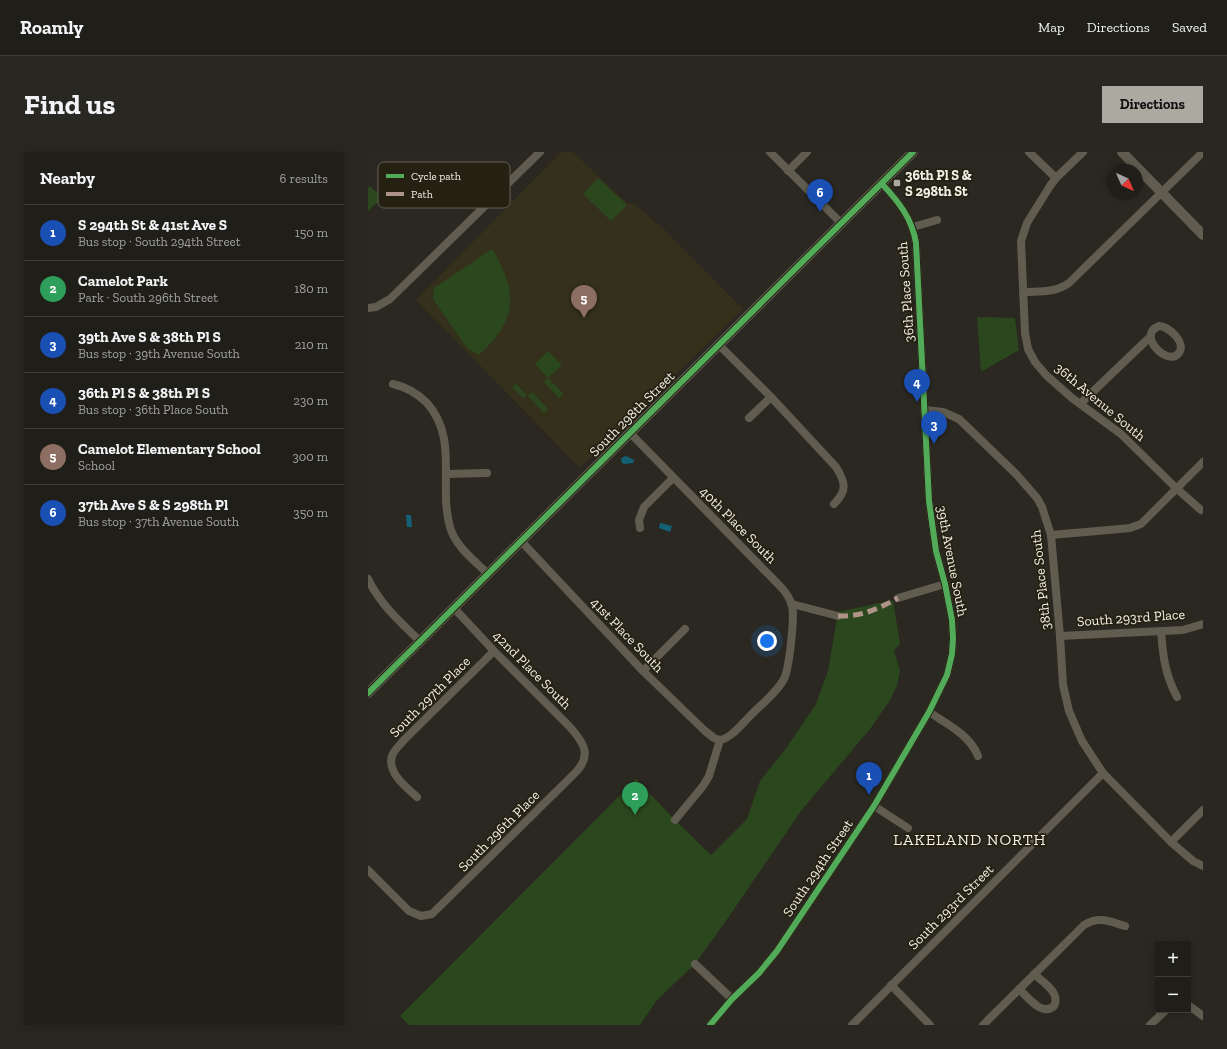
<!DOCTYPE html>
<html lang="en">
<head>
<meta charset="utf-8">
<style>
  :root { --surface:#201e18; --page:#282721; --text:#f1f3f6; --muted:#a2a2a2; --line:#3d3c37; --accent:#aba9a0 }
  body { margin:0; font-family:"Zilla Slab",serif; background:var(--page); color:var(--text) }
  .controls { position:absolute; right:12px; bottom:12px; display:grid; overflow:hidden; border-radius:0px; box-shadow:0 2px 10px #0003 }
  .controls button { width:36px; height:36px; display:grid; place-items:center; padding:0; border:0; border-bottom:1px solid var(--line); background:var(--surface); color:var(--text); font:20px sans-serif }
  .compass { position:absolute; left:739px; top:12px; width:36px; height:36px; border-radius:50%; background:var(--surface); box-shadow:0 2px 10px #0003; rotate:135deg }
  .you { position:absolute; left:399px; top:489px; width:14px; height:14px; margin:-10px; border:3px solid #fff; border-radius:50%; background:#1a73e8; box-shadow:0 0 0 6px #1a73e833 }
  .badge { display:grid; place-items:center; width:26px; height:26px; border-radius:50%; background:var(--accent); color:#fff; font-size:13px; font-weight:700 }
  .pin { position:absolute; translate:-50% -33px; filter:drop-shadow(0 1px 2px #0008) }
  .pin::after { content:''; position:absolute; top:21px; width:14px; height:12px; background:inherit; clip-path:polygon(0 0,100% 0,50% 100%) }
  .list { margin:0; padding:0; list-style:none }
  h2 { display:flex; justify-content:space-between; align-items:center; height:52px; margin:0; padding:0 16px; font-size:17px }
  h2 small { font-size:13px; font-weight:400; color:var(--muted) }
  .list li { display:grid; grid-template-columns:26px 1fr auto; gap:12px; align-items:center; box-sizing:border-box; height:56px; padding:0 16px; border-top:1px solid var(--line) }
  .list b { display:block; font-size:15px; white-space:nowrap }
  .list p { margin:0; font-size:13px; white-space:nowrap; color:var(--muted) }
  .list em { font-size:13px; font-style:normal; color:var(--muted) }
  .map { position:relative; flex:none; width:835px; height:873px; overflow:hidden; border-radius:0px }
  header { display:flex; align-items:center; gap:24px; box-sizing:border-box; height:56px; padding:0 20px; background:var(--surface); border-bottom:1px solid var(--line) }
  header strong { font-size:19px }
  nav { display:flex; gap:22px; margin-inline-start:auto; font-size:14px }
  .intro { display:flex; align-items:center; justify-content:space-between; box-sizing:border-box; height:96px; padding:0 24px }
  h1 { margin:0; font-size:28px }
  .button { padding:10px 18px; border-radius:0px; background:var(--accent); color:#111; font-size:14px; font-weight:700 }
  main { display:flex; gap:24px; padding:0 24px }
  aside { flex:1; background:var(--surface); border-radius:0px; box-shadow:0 2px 10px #0003 }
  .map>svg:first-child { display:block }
  .built { fill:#34301c }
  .green { fill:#2b471e }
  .water { fill:#146176 }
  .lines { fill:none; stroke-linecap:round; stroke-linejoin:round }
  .minor { stroke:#605d50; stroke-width:8 }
  .tertiary { stroke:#605d50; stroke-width:10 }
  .quiet { stroke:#af9288; stroke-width:5; stroke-dasharray:10 5; stroke-linecap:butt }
  .cycleway-casing { stroke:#252112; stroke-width:8 }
  .cycleway { stroke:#51ab58; stroke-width:6 }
  .poi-dot { fill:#aba9a0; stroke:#252112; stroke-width:1.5 }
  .labels { text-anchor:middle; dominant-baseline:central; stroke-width:3.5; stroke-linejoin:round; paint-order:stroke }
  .poi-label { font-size:14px; font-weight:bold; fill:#f1efe5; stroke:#252112; text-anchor:start }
  .street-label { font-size:14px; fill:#f1efe5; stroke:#252112 }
  .quarter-label { font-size:16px; letter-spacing:1px; fill:#f1efe5; stroke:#252112 }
  .key { fill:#252112; stroke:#625f51; stroke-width:1 }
  .key-label { font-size:11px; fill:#f1efe5 }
</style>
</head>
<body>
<header>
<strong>Roamly</strong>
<nav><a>Map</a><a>Directions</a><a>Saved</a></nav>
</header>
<div class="intro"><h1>Find us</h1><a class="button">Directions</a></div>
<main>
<aside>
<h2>Nearby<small>6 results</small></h2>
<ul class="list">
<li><span class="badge" style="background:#1a4fb4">1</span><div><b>S 294th St &amp; 41st Ave S</b><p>Bus stop · South 294th Street</p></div><em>150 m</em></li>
<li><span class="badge" style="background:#2e9e5b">2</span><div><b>Camelot Park</b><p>Park · South 296th Street</p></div><em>180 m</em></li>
<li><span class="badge" style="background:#1a4fb4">3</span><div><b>39th Ave S &amp; 38th Pl S</b><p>Bus stop · 39th Avenue South</p></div><em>210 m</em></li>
<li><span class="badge" style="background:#1a4fb4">4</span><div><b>36th Pl S &amp; 38th Pl S</b><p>Bus stop · 36th Place South</p></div><em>230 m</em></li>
<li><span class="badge" style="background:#8d6e63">5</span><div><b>Camelot Elementary School</b><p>School</p></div><em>300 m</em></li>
<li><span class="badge" style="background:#1a4fb4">6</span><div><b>37th Ave S &amp; S 298th Pl</b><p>Bus stop · 37th Avenue South</p></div><em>350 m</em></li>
</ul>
</aside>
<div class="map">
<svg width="835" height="873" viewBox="0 0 835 873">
  <rect width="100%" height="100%" fill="#2a2820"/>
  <!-- built -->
  <polygon class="built" points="193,0 205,0 259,51 265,51 298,79 375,157 212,316 48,148"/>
  <!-- green -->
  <g class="green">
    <polygon points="230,26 259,53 243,69 215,42"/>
    <polygon points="2,34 14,46 0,59 0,36"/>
    <path d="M124 97C151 140 149 169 111 203L99 196 65 147 66 136Z"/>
    <polygon points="609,165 647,166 651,198 613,220"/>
    <polygon points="180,199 194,213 180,226 196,242 191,246 176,230 180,226 167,212"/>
    <polygon points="148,232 159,243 155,246 144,235"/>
    <polygon points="164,240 180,257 176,261 160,244"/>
    <polygon points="525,448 532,492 526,498 532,519 529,534 521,550 502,577 433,659 360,766 327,812 289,848 272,873 41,873 32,864 268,627 307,668 343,703 379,667 392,629 419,595 448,552 460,519 470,460"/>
  </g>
  <!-- water -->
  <g class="water">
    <polygon points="258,304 266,308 265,311 256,312 254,311 253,307 255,305"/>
    <polygon points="38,363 43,363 44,375 39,375"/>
    <polygon points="292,371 304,374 302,380 291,376"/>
  </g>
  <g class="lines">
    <!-- minor -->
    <g class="minor">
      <polyline points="402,0 473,71"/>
      <polyline points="661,0 688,26"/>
      <polyline points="715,0 688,26 682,34 659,71 653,89 657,181 660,197 667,210 678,223 704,246 753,282 808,336 833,358"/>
      <polyline points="420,19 439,0"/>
      <polyline points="545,75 569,68"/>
      <path d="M655 140C671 139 687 141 701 131L835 0"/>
      <polyline points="0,156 8,155 22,147 172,0"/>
      <path d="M791 174C801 174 820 192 810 202 799 214 768 183 791 174Z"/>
      <path d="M351 193 403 245 468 315C478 331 479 339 466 352"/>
      <path d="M25 232C38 235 49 241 59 251 91 287 70 333 82 375 87 394 106 408 120 422"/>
      <polyline points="712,252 782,185"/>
      <polyline points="557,258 575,260 591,267 648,322 669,346 674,355 683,383 692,484 695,533 701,559 714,589 735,621 803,690 825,709 835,714"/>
      <polyline points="381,266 403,245"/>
      <path d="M262 281 411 433C417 439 422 446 424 454 427 465 421 517 416 527 408 542 392 553 381 565 373 573 363 586 352 588L341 624 335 634 307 668"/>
      <polyline points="78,322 119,321"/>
      <polyline points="272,376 271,368 276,355 305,326"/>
      <polyline points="683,383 752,377 762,376 773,372 835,310"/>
      <polyline points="153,389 275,519 337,579 346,586 352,588"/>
      <path d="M0 427C12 452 32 470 52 489"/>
      <polyline points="530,446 577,432"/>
      <polyline points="424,452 470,464"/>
      <path d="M793 479C795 505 797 522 809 545"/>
      <polyline points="692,484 815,478 835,472"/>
      <polyline points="275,519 317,477"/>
      <path d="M561 560C579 572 602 583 610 604"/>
      <path d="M49 645C38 635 19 621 24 604 26 598 32 593 35 589L126 499"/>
      <polyline points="506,654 540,676"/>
      <polyline points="803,690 835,658"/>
      <path d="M0 718 41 759 53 764 64 762 209 619C224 602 215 590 202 575L126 499 86 456"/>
      <polyline points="327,812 364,847"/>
      <polyline points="523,833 562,873"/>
      <path d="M651 837C660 845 674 865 686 854 693 841 675 830 666 822"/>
      <polyline points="820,853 835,864"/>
      <path d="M342 873 364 847 391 821 409 799 506 654 561 560 579 523 584 502 585 486 584 468 577 432 568 399 561 349 548 91C544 66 530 49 514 32"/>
      <polyline points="484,873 735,621"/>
      <path d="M615 873 716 773C732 764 740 769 757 774"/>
      <polyline points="782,873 798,858"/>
    </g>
    <!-- tertiary -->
    <g class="tertiary">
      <polyline points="754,0 835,83"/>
      <polyline points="0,541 545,0"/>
    </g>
    <!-- quiet -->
    <path class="quiet" d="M470 464C493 465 510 457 530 446"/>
    <!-- cycleway casing -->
    <g class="cycleway-casing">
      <g id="cycleway">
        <polyline points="0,541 545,0"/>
        <path d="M342 873 364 847 391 821 409 799 506 654 561 560 579 523 584 502 585 486 584 468 577 432 568 399 561 349 548 91C544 66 530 49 514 32"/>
      </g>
    </g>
    <!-- cycleway -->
    <use href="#cycleway" class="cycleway"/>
  </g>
  <!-- markers -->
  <rect class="poi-dot" x="525" y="27" width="8" height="8" rx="2"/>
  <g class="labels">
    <!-- poi labels -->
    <g class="poi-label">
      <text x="537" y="23">36th Pl S &amp;<tspan x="537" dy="16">S 298th St</tspan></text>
    </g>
    <!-- street labels -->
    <g class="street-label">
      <text transform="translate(538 140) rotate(-94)">36th Place South</text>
      <text transform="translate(732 250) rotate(40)">36th Avenue South</text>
      <text transform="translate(264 262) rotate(-45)">South 298th Street</text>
      <text transform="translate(370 373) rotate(45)">40th Place South</text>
      <text transform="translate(584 409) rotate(79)">39th Avenue South</text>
      <text transform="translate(673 428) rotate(-96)">38th Place South</text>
      <text transform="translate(763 466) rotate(-4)">South 293rd Place</text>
      <text transform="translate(259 483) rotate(46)">41st Place South</text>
      <text transform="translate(164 518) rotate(45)">42nd Place South</text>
      <text transform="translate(62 545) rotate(-45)">South 297th Place</text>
      <text transform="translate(131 679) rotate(-45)">South 296th Place</text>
      <text transform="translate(450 716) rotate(-56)">South 294th Street</text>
      <text transform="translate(583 755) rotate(-45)">South 293rd Street</text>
    </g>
    <!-- quarter labels -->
    <g class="quarter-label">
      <text x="602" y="687">LAKELAND NORTH</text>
    </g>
  </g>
  <!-- legend -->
  <rect x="10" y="10" width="132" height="46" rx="6" class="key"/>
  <rect x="18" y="22" width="18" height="4" fill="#51ab58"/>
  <rect x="18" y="40" width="18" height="4" fill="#af9288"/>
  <g class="key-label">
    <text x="43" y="28">Cycle path</text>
    <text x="43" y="46">Path</text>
  </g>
</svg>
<div class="controls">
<button>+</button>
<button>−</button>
</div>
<svg class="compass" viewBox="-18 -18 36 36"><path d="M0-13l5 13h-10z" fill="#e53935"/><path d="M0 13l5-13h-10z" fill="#a2a2a2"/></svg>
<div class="you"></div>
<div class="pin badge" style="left:501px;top:643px;background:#1a4fb4">1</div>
<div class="pin badge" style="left:267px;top:663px;background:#2e9e5b">2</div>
<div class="pin badge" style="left:566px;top:292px;background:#1a4fb4">3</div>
<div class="pin badge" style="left:549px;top:250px;background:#1a4fb4">4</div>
<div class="pin badge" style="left:216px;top:166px;background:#8d6e63">5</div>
<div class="pin badge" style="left:452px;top:60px;background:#1a4fb4">6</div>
</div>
</main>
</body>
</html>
